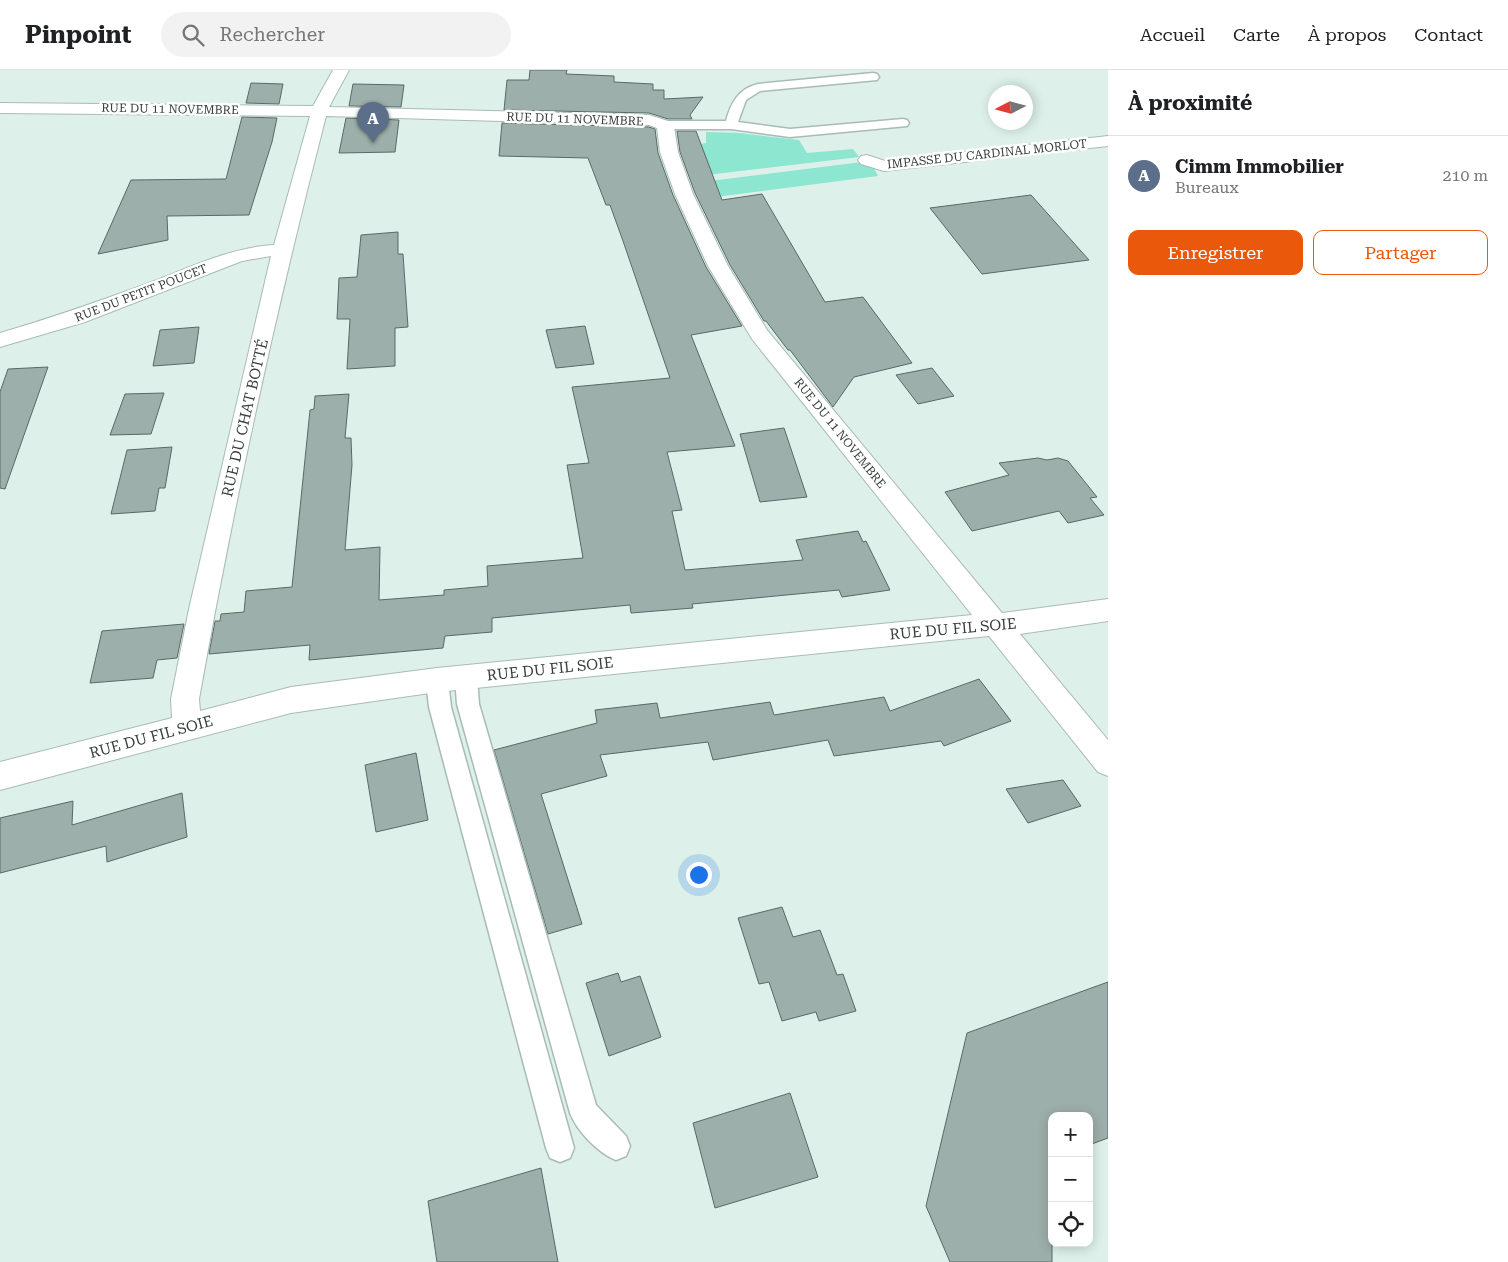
<!DOCTYPE html>
<html lang="fr">
<head>
<meta charset="utf-8">
<style>
  :root { --surface:#fff; --page:#f2f2f2; --text:#202124; --muted:#757577; --line:#e0e0e0; --accent:#ea580c }
  body { margin:0; font-family:"Roboto Serif",serif; background:var(--page); color:var(--text) }
  .controls { position:absolute; right:15px; bottom:15px; display:grid; overflow:hidden; border-radius:10px; box-shadow:0 2px 12px #0003 }
  .controls button { width:45px; height:45px; display:grid; place-items:center; padding:0; border:0; border-bottom:1px solid var(--line); background:var(--surface); color:var(--text); font:25px sans-serif }
  .compass { position:absolute; left:988px; top:15px; width:45px; height:45px; border-radius:50%; background:var(--surface); box-shadow:0 2px 12px #0003; rotate:264deg }
  .you { position:absolute; left:698px; top:804px; width:18px; height:18px; margin:-12px; border:4px solid #fff; border-radius:50%; background:#1a73e8; box-shadow:0 0 0 8px #1a73e833 }
  .badge { display:grid; place-items:center; width:32px; height:32px; border-radius:50%; background:var(--accent); color:#fff; font-size:16px; font-weight:700 }
  .pin { position:absolute; translate:-50% -41px; filter:drop-shadow(0 1px 2px #0008) }
  .pin::after { content:''; position:absolute; top:26px; width:18px; height:15px; background:inherit; clip-path:polygon(0 0,100% 0,50% 100%) }
  .list { margin:0; padding:0; list-style:none }
  h2 { display:flex; justify-content:space-between; align-items:center; height:65px; margin:0; padding:0 20px; font-size:21px }
  h2 small { font-size:16px; font-weight:400; color:var(--muted) }
  .list li { display:grid; grid-template-columns:32px 1fr auto; gap:15px; align-items:center; box-sizing:border-box; height:80px; padding:0 20px; border-top:1px solid var(--line) }
  .list b { display:block; font-size:19px; white-space:nowrap }
  .list p { margin:0; font-size:16px; white-space:nowrap; color:var(--muted) }
  .list em { font-size:16px; font-style:normal; color:var(--muted) }
  .actions { display:flex; gap:10px; padding:15px 20px }
  .actions a { flex:1; padding:11px 0; border:1px solid var(--accent); border-radius:10px; text-align:center; font-size:18px; color:var(--accent) }
  .actions .main { background:var(--accent); color:#fff }
  .icon { flex:none; width:28px; height:28px; fill:none; stroke:currentColor; stroke-width:2; stroke-linecap:round; stroke-linejoin:round }
  .map { position:relative; flex:none; width:1108px; height:1192px; overflow:hidden }
  header { display:flex; align-items:center; gap:30px; box-sizing:border-box; height:70px; padding:0 25px; background:var(--surface); border-bottom:1px solid var(--line) }
  header strong { font-size:24px }
  nav { display:flex; gap:28px; margin-inline-start:auto; font-size:18px }
  .search { width:350px; height:45px; background:var(--page); display:flex; align-items:center; gap:12px; box-sizing:border-box; padding:0 18px; border-radius:28px; color:var(--muted); font-size:19px }
  main { display:flex }
  aside { flex:1; background:var(--surface) }
  .map>svg:first-child { display:block }
  .green { fill:#8de6cf }
  .building { fill:#9dafaa; stroke:#596a65 }
  .lines { fill:none; stroke-linecap:round; stroke-linejoin:round }
  .service-casing { stroke:#a9bbb6; stroke-width:3 }
  .minor-casing { stroke:#a9bbb6; stroke-width:2 }
  .service { fill:#fff; fill-rule:evenodd }
  .minor { fill:#fff; fill-rule:evenodd }
  .labels { text-anchor:middle; dominant-baseline:central; stroke-width:5; stroke-linejoin:round; paint-order:stroke }
  .far-street-label { font-size:12px; fill:#363e3b; stroke:#fff }
  .street-label { font-size:15px; fill:#363e3b; stroke:#fff }
</style>
</head>
<body>
<header>
<strong>Pinpoint</strong>
<div class="search"><svg class="icon" aria-label="search" viewBox="0 0 24 24"><circle cx="10" cy="10" r="6"/><path d="M15 15l6 6"/></svg>Rechercher</div>
<nav><a>Accueil</a><a>Carte</a><a>À propos</a><a>Contact</a></nav>
</header>
<main>
<div class="map">
<svg width="1108" height="1192" viewBox="0 0 1108 1192">
  <rect width="100%" height="100%" fill="#ddf0ea"/>
  <!-- green -->
  <g class="green">
    <polygon points="706,62 739,63 799,70 807,83 853,79 859,87 698,106 689,76 706,73"/>
    <polygon points="870,91 878,106 708,128 702,112"/>
  </g>
  <!-- building -->
  <g class="building">
    <polygon points="530,0 567,0 566,4 614,6 614,12 653,14 653,20 664,20 664,29 703,27 690,45 692,49 668,49 649,43 504,40 507,10 529,10"/>
    <polygon points="251,13 283,14 279,34 246,33"/>
    <polygon points="353,14 404,15 401,37 349,36"/>
    <polygon points="242,47 277,48 272,72 249,145 167,146 168,170 98,184 131,110 226,109"/>
    <polygon points="346,48 399,50 395,82 339,83"/>
    <polygon points="502,53 649,57 655,59 658,83 673,125 706,197 742,256 691,265 735,376 667,382 682,440 672,441 685,500 803,490 796,470 858,461 863,472 866,471 890,520 842,527 839,520 692,534 693,538 631,543 630,535 492,548 492,562 445,566 443,578 309,590 310,575 209,584 215,551 220,551 221,544 244,542 246,521 292,517 310,340 314,339 315,326 349,324 345,368 351,368 352,395 345,480 380,477 379,530 444,525 444,520 488,516 487,496 583,488 567,395 589,393 572,317 670,308 623,171 610,135 606,135 588,88 499,86"/>
    <polygon points="677,61 696,61 722,130 762,124 825,232 863,227 912,293 854,307 833,337 790,280 788,280 766,251 764,251 730,195 695,123 680,82"/>
    <polygon points="1031,125 1089,190 982,204 930,138"/>
    <polygon points="398,162 398,184 403,184 408,257 395,258 395,296 347,299 350,249 337,249 339,208 357,207 361,165"/>
    <polygon points="585,256 594,294 556,298 546,260"/>
    <polygon points="199,257 194,293 153,296 160,260"/>
    <polygon points="48,297 5,419 0,418 0,322 8,299"/>
    <polygon points="932,298 954,326 918,334 896,305"/>
    <polygon points="164,323 151,364 110,365 125,324"/>
    <polygon points="784,358 807,427 760,432 740,364"/>
    <polygon points="172,377 165,418 159,418 155,441 111,444 127,380"/>
    <polygon points="1038,388 1047,390 1058,388 1068,391 1097,427 1090,428 1104,445 1068,453 1059,441 972,461 945,422 1009,405 999,393"/>
    <polygon points="184,554 177,588 157,590 153,608 90,613 102,561"/>
    <polygon points="979,609 1011,651 944,676 941,671 834,686 828,670 713,690 708,672 600,685 607,706 541,724 582,854 548,864 494,680 597,653 595,640 657,633 660,648 770,632 774,645 884,627 890,641"/>
    <polygon points="416,683 428,750 376,762 365,695"/>
    <polygon points="1063,710 1081,736 1028,753 1006,719"/>
    <polygon points="182,723 187,767 107,792 106,776 0,803 0,748 73,731 72,755"/>
    <polygon points="782,837 793,867 820,860 837,905 843,904 856,941 819,951 816,942 782,951 769,912 759,914 738,848"/>
    <polygon points="618,903 621,912 640,906 661,967 609,986 586,913"/>
    <polygon points="1108,912 1108,1068 1089,1075 1089,1046 1052,1046 1052,1192 950,1192 926,1136 967,963"/>
    <polygon points="790,1023 818,1107 715,1138 693,1053"/>
    <polygon points="541,1098 558,1192 437,1192 428,1131"/>
  </g>
  <g class="lines">
    <!-- service casing -->
    <g class="service-casing">
      <g id="service">
        <path d="M873 3 877 4 879 7 877 10 760 21 746 30 738 52 790 59 903 49 907 50 909 53 907 56 790 67 731 59H665L659 55 665 51H726C731 33 738 19 758 14Z"/>
        <path d="M466 599 474 601 477 608 479 634 596 1035 626 1066 630 1076 626 1086 616 1090C598 1083 577 1061 570 1043L457 634 455 608 458 601Z"/>
        <polygon points="437,601 445,603 448,610 451,637 574,1078 570,1088 560,1092 550,1088 546,1078 429,637 426,610 429,603"/>
      </g>
    </g>
    <!-- minor casing -->
    <g class="minor-casing">
      <g id="minor">
        <path d="M333 0H349L329 37 649 45 668 51 674 57 678 82 693 124 728 196 767 260 1002 543 1108 529V551L1020 564 1108 670V706L1098 702 989 566 437 622 291 643 0 720V692L172 648 171 629 189 539 271 186 242 191 85 252 0 277V263C51 248 100 231 149 213 189 198 231 177 274 175L310 46 0 43V33L313 36ZM326 46 649 55 657 58 660 82 675 124 708 196 752 269 972 545 437 598 291 617 200 641 199 629C234 433 276 239 326 46Z"/>
        <polygon points="1108,66 1108,76 884,101 861,94 858,90 861,86 867,85 885,91"/>
      </g>
    </g>
    <!-- service -->
    <use href="#service" class="service"/>
    <!-- minor -->
    <use href="#minor" class="minor"/>
  </g>
  <g class="labels">
    <!-- far-street labels -->
    <g class="far-street-label">
      <text transform="translate(170 39) rotate(1)">RUE DU 11 NOVEMBRE</text>
      <text transform="translate(575 49) rotate(2)">RUE DU 11 NOVEMBRE</text>
      <text transform="translate(987 84) rotate(-6)">IMPASSE DU CARDINAL MORLOT</text>
      <text transform="translate(141 223) rotate(-21)">RUE DU PETIT POUCET</text>
      <text transform="translate(840 363) rotate(51)">RUE DU 11 NOVEMBRE</text>
    </g>
    <!-- street labels -->
    <g class="street-label">
      <text transform="translate(245 348) rotate(-77)">RUE DU CHAT BOTTÉ</text>
      <text transform="translate(953 559) rotate(-5)">RUE DU FIL SOIE</text>
      <text transform="translate(550 599) rotate(-6)">RUE DU FIL SOIE</text>
      <text transform="translate(151 667) rotate(-15)">RUE DU FIL SOIE</text>
    </g>
  </g>
</svg>
<div class="controls">
<button>+</button>
<button>−</button>
<button><svg class="icon" aria-label="locate" viewBox="0 0 24 24"><circle cx="12" cy="12" r="6"/><path d="M12 2v4M12 18v4M2 12h4M18 12h4"/></svg></button>
</div>
<svg class="compass" viewBox="-18 -18 36 36"><path d="M0-13l5 13h-10z" fill="#e53935"/><path d="M0 13l5-13h-10z" fill="#757577"/></svg>
<div class="you"></div>
<div class="pin badge" style="left:373px;top:73px;background:#5c6f8a">A</div>
</div>
<aside>
<h2>À proximité<small></small></h2>
<ul class="list">
<li><span class="badge" style="background:#5c6f8a">A</span><div><b>Cimm Immobilier</b><p>Bureaux</p></div><em>210 m</em></li>
</ul>
<div class="actions"><a class="main">Enregistrer</a><a>Partager</a></div>
</aside>
</main>
</body>
</html>
